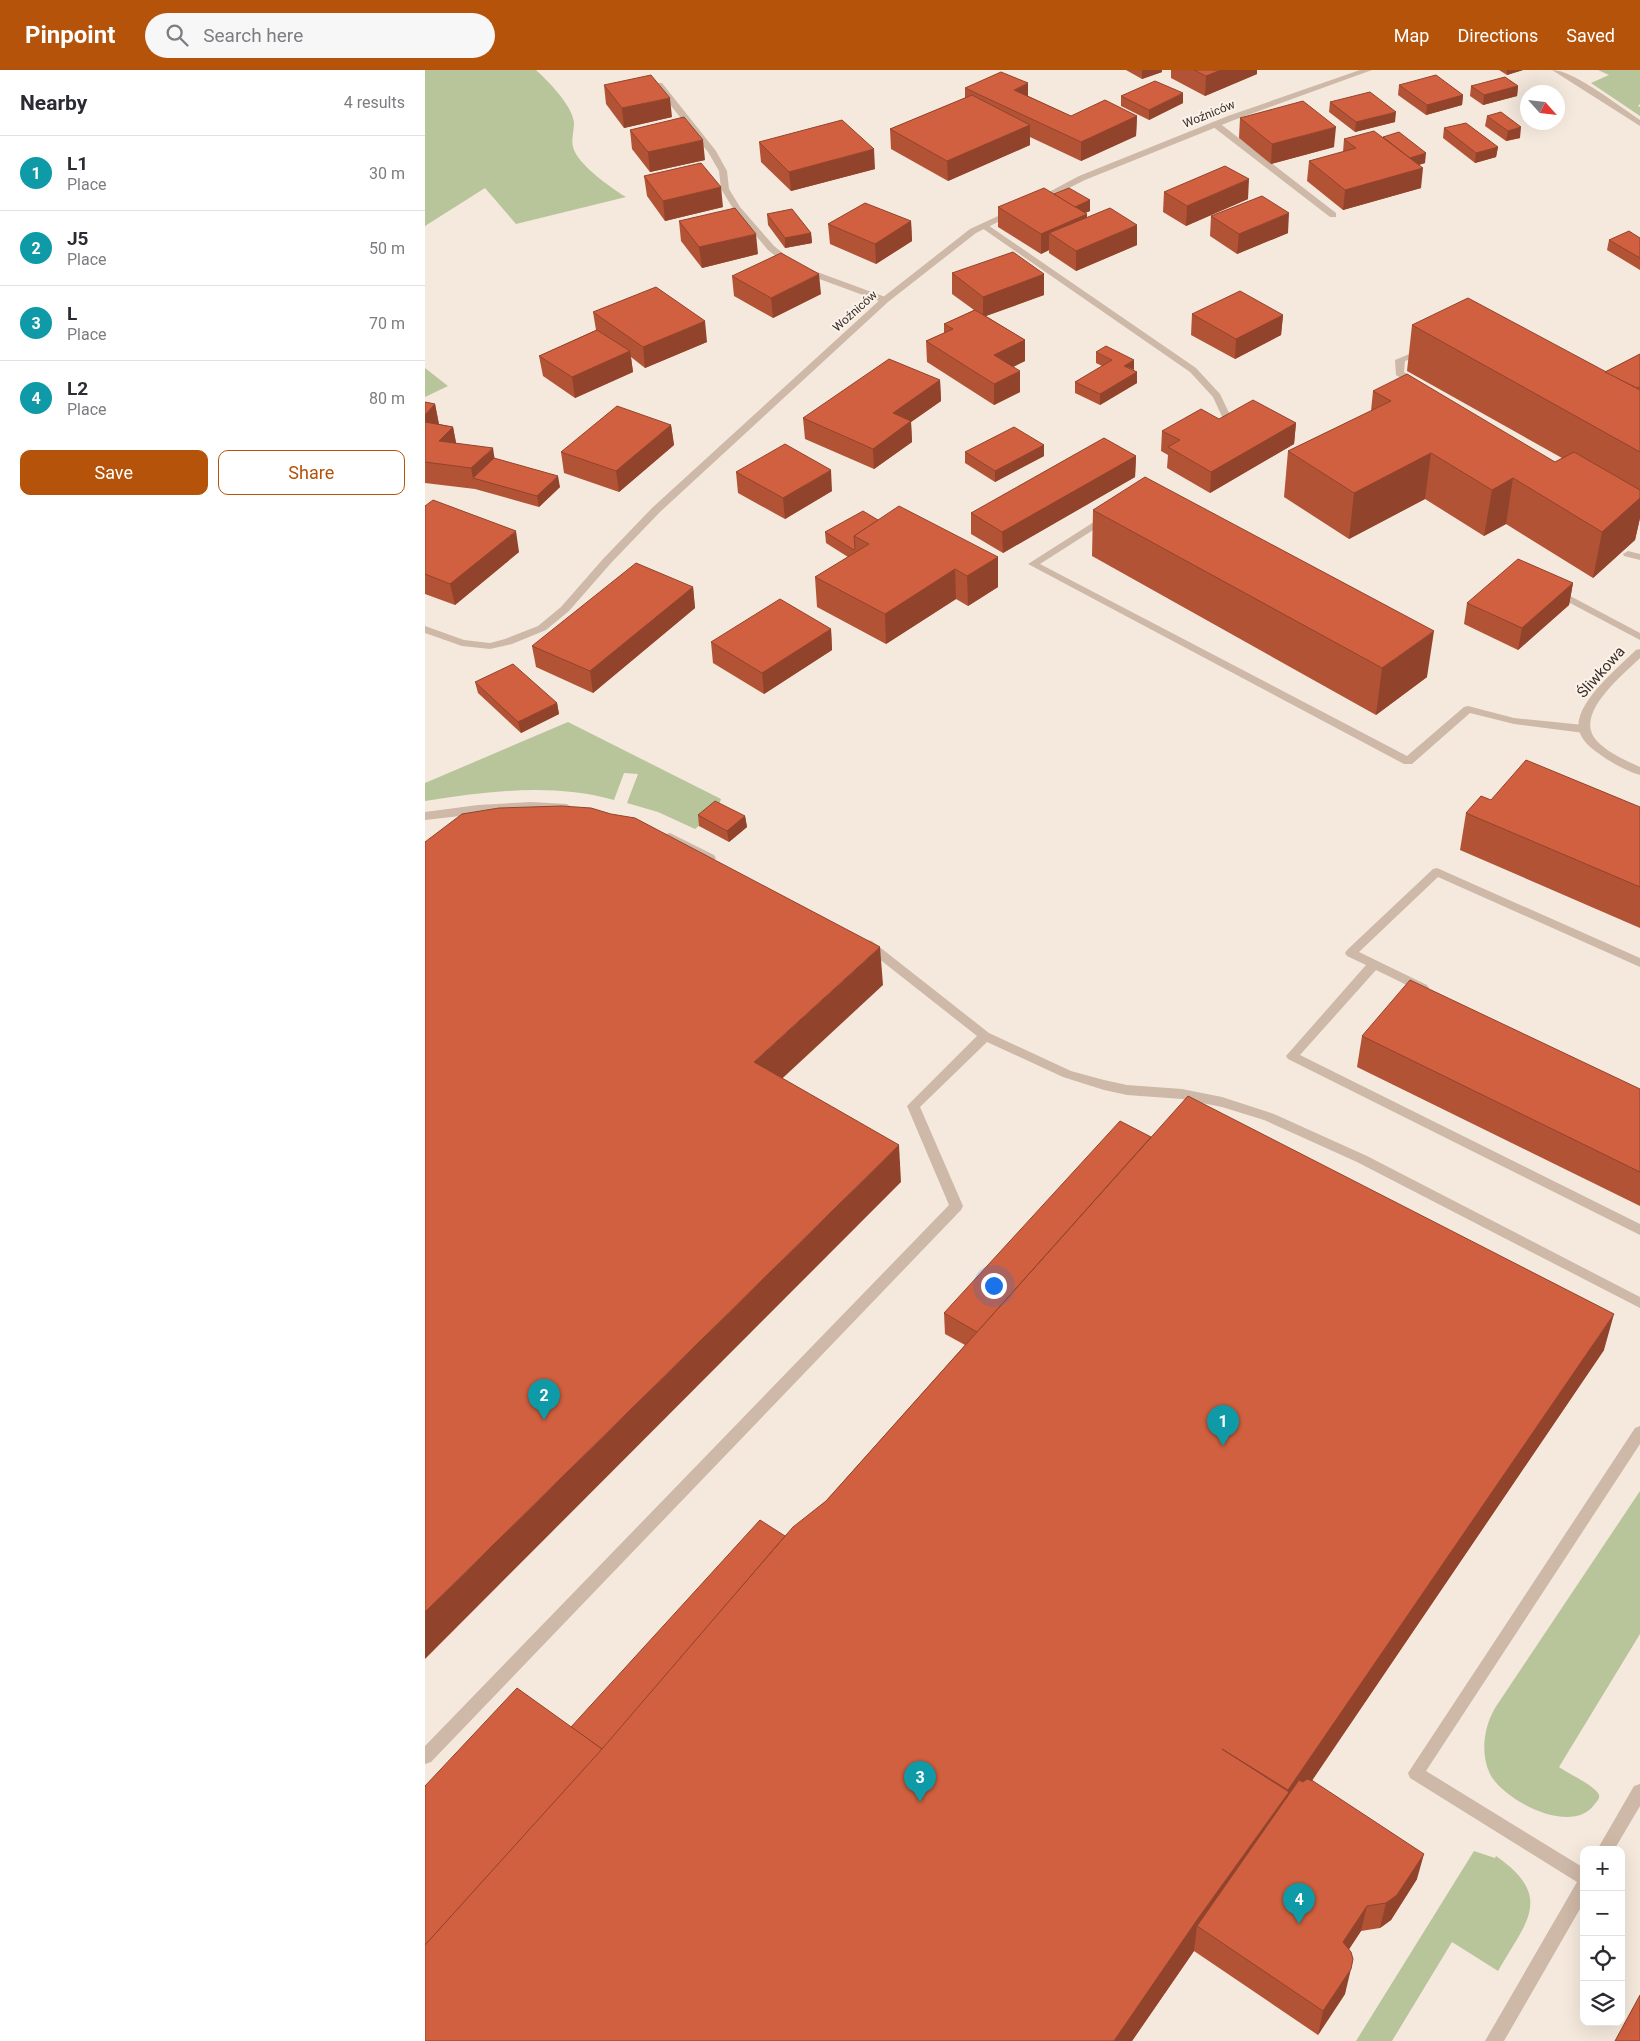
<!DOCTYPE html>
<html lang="en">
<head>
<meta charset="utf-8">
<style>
  :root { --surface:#fff; --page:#f7f7f7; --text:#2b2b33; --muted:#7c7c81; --line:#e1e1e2; --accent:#b45309 }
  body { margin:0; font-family:Roboto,sans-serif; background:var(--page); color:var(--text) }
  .controls { position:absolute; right:15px; bottom:15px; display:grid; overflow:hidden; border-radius:10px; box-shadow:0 5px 20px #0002 }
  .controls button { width:45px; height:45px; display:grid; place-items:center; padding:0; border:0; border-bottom:1px solid var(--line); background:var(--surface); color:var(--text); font:25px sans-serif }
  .compass { position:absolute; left:1095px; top:15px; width:45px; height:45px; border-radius:50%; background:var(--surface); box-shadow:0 5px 20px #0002; rotate:117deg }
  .you { position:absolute; left:568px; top:1215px; width:18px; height:18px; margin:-12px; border:4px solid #fff; border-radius:50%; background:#1a73e8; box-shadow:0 0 0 8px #1a73e833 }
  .badge { display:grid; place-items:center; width:32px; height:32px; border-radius:50%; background:var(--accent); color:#fff; font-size:16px; font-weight:700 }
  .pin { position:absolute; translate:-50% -41px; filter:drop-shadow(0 1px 2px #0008) }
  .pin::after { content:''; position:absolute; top:26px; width:18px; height:15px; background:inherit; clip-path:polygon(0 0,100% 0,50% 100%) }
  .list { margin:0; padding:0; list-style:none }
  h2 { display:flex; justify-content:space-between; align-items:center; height:65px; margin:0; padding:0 20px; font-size:21px }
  h2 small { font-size:16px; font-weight:400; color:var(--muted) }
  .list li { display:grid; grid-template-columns:32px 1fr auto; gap:15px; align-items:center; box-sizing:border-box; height:75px; padding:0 20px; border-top:1px solid var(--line) }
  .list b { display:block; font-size:19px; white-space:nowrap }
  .list p { margin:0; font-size:16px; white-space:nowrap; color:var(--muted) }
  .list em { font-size:16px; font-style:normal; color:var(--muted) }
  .actions { display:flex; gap:10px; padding:15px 20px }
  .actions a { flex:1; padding:11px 0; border:1px solid var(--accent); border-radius:10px; text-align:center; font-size:18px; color:var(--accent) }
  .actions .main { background:var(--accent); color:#fff }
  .icon { flex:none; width:28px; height:28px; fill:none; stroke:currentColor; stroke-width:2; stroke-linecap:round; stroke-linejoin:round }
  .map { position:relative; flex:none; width:1215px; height:1971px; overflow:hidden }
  header { display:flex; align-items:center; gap:30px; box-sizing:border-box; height:70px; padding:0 25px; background:var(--accent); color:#fff }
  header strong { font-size:24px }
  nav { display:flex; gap:28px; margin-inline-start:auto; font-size:18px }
  .search { width:350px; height:45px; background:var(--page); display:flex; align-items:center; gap:12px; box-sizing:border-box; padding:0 18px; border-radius:28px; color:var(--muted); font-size:19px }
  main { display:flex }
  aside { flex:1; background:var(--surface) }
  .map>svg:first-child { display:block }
  .green { fill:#b8c59b }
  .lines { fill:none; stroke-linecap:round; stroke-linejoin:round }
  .lane { fill:#ceb8a7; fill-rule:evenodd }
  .street { fill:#ceb8a7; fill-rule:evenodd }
  .wall { fill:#b35336 }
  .shaded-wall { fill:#92432c }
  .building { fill:#d0603f; stroke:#92432c }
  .labels { text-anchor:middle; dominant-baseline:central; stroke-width:4; stroke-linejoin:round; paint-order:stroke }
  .far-street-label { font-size:12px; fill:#3a2e28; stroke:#fbf3ea }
  .street-label { font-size:15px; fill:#3a2e28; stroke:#fbf3ea }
</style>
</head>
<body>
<header>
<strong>Pinpoint</strong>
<div class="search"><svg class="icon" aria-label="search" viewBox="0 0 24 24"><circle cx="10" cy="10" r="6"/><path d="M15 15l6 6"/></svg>Search here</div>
<nav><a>Map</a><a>Directions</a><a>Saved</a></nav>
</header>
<main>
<aside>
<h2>Nearby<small>4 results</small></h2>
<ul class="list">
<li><span class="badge" style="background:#0f9aa8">1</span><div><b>L1</b><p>Place</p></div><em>30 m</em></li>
<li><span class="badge" style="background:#0f9aa8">2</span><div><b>J5</b><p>Place</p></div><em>50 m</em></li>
<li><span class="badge" style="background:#0f9aa8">3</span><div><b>L</b><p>Place</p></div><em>70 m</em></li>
<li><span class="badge" style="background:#0f9aa8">4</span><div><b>L2</b><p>Place</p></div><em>80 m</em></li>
</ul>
<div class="actions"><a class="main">Save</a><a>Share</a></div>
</aside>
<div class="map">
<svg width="1215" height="1971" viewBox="0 0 1215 1971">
  <rect width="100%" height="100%" fill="#f5e9dd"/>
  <!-- green -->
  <g class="green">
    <path d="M0 0H111C123 11 148 36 149 53 149 61 146 70 148 77 152 94 186 118 201 127L91 154 60 118 0 156Z"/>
    <polygon points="1173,0 1215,0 1215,34 1213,36 1215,37 1215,46 1166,13 1184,5"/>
    <polygon points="0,298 23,316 0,327"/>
    <path d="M143 652 296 729 292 742 270 759 233 742 202 733 213 704 199 703 189 730C127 713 63 721 0 731V713Z"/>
    <path d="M1215 1421V1564L1134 1697C1142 1703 1171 1716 1174 1725 1175 1729 1171 1732 1169 1735 1146 1766 1078 1730 1065 1704 1055 1683 1059 1657 1070 1638Z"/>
    <path d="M1049 1781 1070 1788 1071 1786C1130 1827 1101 1852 1073 1901L1027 1872 967 1971H931Z"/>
  </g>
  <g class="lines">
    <!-- lane -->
    <g class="lane">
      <path d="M1127 0C1149 0 1195 37 1215 50V56Z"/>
      <polygon points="231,13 237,13 291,81 302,101 304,119 315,137 349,176 364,188 384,199 463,228 463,232 457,232 378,203 358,192 343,180 309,140 296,119 294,101 283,82 231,17"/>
      <polygon points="787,52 793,52 911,143 911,147 905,147 787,56"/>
      <polygon points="560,153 771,298 795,324 807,349 805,351 799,351 788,327 765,302 557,158 557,154"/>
      <polygon points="999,278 1002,279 1002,283 980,291 979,302 997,314 992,317 971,305 970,290"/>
      <polygon points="683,443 687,444 687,448 615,494 982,686 1039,637 1043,636 1089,648 1159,655 1164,659 1159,663 1089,654 1045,643 987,694 979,694 603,494"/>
      <polygon points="1203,481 1215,484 1215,490 1199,486 1198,484"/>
      <polygon points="1132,519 1215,563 1215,570 1128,524 1127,522 1128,520"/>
      <polygon points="106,732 142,734 148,738 142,742 88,740 0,750 0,742 53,735"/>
      <polygon points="245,763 289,785 291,788 289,791 281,791 241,770 239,767 241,764"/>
      <polygon points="1012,798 1215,888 1215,897 1013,807 934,882 1002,915 1004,918 1002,921 994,921 951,900 875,985 1215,1154 1215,1165 863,989 861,986 941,895 922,886 920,883 922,880 1008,799"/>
      <polygon points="443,870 447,871 564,963 646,1001 679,1010 702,1015 757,1019 797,1027 849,1044 942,1086 1215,1227 1215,1238 932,1092 839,1050 797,1037 757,1029 702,1025 679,1020 638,1007 562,972 495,1037 538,1136 536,1140 6,1692 0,1694 0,1676 524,1135 482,1036 552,966 439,877 437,874"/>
      <polygon points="1215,1356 1215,1374 1001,1701 1159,1798 1159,1832 1079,1971 1060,1971 1152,1812 985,1708 983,1703 1210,1358"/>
      <polygon points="1215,1714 1215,1736 1189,1780 1172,1780 1209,1716"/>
    </g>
    <!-- street -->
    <g class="street">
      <polygon points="935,0 947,0 809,50 660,110 616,132 609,130 654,106 803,46"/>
      <polygon points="586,140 593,142 551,163 463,232 235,442 186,493 144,541 121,560 87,574 65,579 37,576 0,563 0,556 39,570 65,573 80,569 113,556 136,537 178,489 227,438 457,228 545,159"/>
      <path d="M1215 579V588C1198 605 1147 645 1172 671 1183 683 1200 690 1215 697V705C1201 701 1185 692 1173 683 1166 678 1156 670 1154 660 1148 634 1195 596 1211 580Z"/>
    </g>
  </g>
  <!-- wall -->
  <g class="wall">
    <polygon points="701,0 737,0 737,2 717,9"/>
    <polygon points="746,0 832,0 832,4 780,26 746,8"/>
    <polygon points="1074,0 1098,0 1082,5"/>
    <polygon points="179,15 247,47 199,58 181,34"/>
    <polygon points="974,15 1038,25 1037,35 1001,45 973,25"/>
    <polygon points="1046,16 1093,16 1092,26 1058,35 1045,26"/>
    <polygon points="540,18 603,26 646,46 712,46 711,66 656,91 605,67 605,75 523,111 466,79 465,59 540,28"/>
    <polygon points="696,26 758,33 724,50 696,36"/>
    <polygon points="905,32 970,52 930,62 904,42"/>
    <polygon points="1062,46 1095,68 1081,71 1060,56"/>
    <polygon points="815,48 909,77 846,94 814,68"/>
    <polygon points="1019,58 1073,77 1071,87 1050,93 1018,68"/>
    <polygon points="205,60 280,90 225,102 207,79"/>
    <polygon points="958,67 1000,93 994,95 996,118 918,140 882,111 884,91 918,82 919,69"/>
    <polygon points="334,72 450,99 366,121 336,92"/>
    <polygon points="219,106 298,137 240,151 222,126"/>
    <polygon points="739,122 823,129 761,156 738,142"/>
    <polygon points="629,124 665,130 665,141 660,143 662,147 712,175 651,201 624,183 624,180 616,184 573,157 573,137"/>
    <polygon points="342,144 386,163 387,173 360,178 343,155"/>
    <polygon points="786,146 863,163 812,184 785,166"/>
    <polygon points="254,151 333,184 277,198 256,171"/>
    <polygon points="486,151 487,171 451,194 405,174 403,154"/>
    <polygon points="1215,168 1215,200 1182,180 1184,170"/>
    <polygon points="527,203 619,225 561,246 600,270 600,291 588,297 595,322 569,335 502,292 501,271 519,263 519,254 549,240 527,224"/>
    <polygon points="307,206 396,224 348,248 309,226"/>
    <polygon points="168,242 282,272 220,298 206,287 208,302 150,328 118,306 114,286 171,260"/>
    <polygon points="767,244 858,245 856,265 810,289 766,265"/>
    <polygon points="987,255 1180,302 1215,284 1215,448 1210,470 1168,508 1081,454 1059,466 1000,429 924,469 859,427 863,381 946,341 948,321 1130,392 1137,388 982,301"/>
    <polygon points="671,282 712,302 712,313 675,335 650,323 650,312 677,296 671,293"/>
    <polygon points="515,310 516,331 486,352 487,372 449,399 380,369 378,348"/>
    <polygon points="0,332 10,334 14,354 28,357 31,373 69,388 135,417 114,437 50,419 0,413"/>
    <polygon points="794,349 871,353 869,374 785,423 742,398 743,385 736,381 737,361"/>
    <polygon points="246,355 249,375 194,422 139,403 136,382"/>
    <polygon points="619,375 619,386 570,412 540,393 540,382"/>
    <polygon points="711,386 710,407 578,483 546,464 546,443"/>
    <polygon points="311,402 407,421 360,449 313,423"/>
    <polygon points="0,436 94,482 30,535 0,524"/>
    <polygon points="668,440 1002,607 951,645 667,486"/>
    <polygon points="453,450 573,487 573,517 543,536 531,529 461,574 392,537 390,507 423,487 401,473 400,462"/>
    <polygon points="1148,513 1144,535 1093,580 1039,554 1042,533"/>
    <polygon points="268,517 270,538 168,623 111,597 107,576"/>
    <polygon points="406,559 407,580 339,624 288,593 286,572"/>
    <polygon points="50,612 132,633 134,644 96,663 53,623"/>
    <polygon points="1066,730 1215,737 1215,858 1035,780 1041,743"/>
    <polygon points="273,745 320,746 322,757 304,772 274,756"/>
    <polygon points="937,966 1215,1019 1215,1136 932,997"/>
    <polygon points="726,1067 1179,1280 887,1710 992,1809 966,1850 955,1858 936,1861 924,1879 920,1924 893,1965 769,1881 707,1971 0,1971 146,1657 401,1431 540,1275 520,1264 519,1243"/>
  </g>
  <!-- shaded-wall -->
  <g class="shaded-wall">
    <polygon points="717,0 737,0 737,2 717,9"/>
    <polygon points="796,0 832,0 832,4 780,26 781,6"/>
    <polygon points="1082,0 1098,0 1082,5"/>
    <polygon points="603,13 603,32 589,20"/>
    <polygon points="1093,16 1092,26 1058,35 1059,25"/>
    <polygon points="758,23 758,33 724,50 724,40"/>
    <polygon points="1038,25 1037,35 1001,45 1002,35"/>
    <polygon points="245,28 247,47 199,58 197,38"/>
    <polygon points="971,42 970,52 930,62 931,52"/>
    <polygon points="712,46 711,66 656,91 656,72"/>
    <polygon points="605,55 605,75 523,111 522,91"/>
    <polygon points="911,57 909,77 846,94 847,74"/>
    <polygon points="1096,57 1095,68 1081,71 1083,61"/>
    <polygon points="278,70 280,90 225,102 223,82"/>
    <polygon points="1073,77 1071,87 1050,93 1051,83"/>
    <polygon points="449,79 450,99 366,121 364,102"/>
    <polygon points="1001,83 1000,93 979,99 980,89"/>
    <polygon points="998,98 996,118 918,140 920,120"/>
    <polygon points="824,109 823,129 761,156 762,136"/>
    <polygon points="296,117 298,137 240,151 238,131"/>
    <polygon points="665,130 665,141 640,151 640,141"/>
    <polygon points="864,143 863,163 812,184 814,164"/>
    <polygon points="662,144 662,164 624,163 624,180 616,184 616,164"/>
    <polygon points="486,151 487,171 451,194 450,174"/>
    <polygon points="712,155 712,175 651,201 651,181"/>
    <polygon points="386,163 387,173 360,178 360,168"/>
    <polygon points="331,164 333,184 277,198 274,177"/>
    <polygon points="394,204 396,224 348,248 346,228"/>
    <polygon points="619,204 619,225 558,247 558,227"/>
    <polygon points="858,245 856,265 810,289 811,269"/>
    <polygon points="280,251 282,272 220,298 218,277"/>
    <polygon points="600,270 600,291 569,306 569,285"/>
    <polygon points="205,281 208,302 150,328 147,307"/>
    <polygon points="709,290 709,300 699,296"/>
    <polygon points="595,301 595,322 569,335 569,314"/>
    <polygon points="712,302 712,313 675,335 675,324"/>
    <polygon points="515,310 516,331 486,352 487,372 449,399 448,379 468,343"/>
    <polygon points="10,334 14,355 0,371 0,345"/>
    <polygon points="871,353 869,374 785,423 786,402"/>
    <polygon points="246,355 249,375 194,422 191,401"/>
    <polygon points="28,357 32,378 14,371"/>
    <polygon points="619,375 619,386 570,412 570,401"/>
    <polygon points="68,378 71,398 48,408 50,419 46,398"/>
    <polygon points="1006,383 1000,429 924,469 929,423"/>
    <polygon points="711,386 710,407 578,483 577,462"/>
    <polygon points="406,400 407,421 360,449 358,428"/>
    <polygon points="133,406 135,417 114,437 112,426"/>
    <polygon points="1088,408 1081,454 1059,466 1067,420"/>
    <polygon points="1215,428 1215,448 1210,470 1168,508 1177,462"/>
    <polygon points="91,461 94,482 30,535 25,514"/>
    <polygon points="573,487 573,517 543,536 542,506"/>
    <polygon points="530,499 531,529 461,574 460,544"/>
    <polygon points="1148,513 1144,535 1093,580 1097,558"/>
    <polygon points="268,517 270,538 168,623 165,601"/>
    <polygon points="406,559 407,580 339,624 337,603"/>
    <polygon points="1009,561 1002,607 951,645 957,598"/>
    <polygon points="132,633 134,644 96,663 93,652"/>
    <polygon points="320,746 322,757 304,772 302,761"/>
    <polygon points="455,877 458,915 334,1030 329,992"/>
    <polygon points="474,1075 476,1112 0,1589 0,1542"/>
    <polygon points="1189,1244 1179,1280 859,1752 772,1856 769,1881 707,1971 689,1971 772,1850 863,1724 863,1720"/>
    <polygon points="999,1784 992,1809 966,1850 955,1858 961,1833"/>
    <polygon points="942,1836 936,1861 913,1896 918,1872"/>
    <polygon points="926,1899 920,1924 893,1965 898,1941"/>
  </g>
  <!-- building -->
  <g class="building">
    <polygon points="769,0 796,0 781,6"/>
    <polygon points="576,2 603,13 589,20 646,46 680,30 712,46 656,72 540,18"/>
    <polygon points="226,5 245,28 197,38 179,15"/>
    <polygon points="1011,5 1038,25 1002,35 974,15"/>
    <polygon points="1080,7 1093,16 1059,25 1046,16"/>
    <polygon points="730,11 758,23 724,40 696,26"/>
    <polygon points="945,22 971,42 931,52 905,32"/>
    <polygon points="547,25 605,55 522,91 465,59"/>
    <polygon points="878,31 911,57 847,74 815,48"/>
    <polygon points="1076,42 1096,57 1083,61 1062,46"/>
    <polygon points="259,47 278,70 223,82 205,60"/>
    <polygon points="417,50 449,79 364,102 334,72"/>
    <polygon points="1041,53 1073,77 1051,83 1019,58"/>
    <polygon points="949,61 998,98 920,120 884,91 931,78 919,69"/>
    <polygon points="974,62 1001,83 985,88 958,67"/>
    <polygon points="276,93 296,117 238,131 219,106"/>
    <polygon points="800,96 824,109 762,136 739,122"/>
    <polygon points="619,118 662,144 616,164 573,137"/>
    <polygon points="644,118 665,130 650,137 629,124"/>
    <polygon points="837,126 864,143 814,164 786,146"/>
    <polygon points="440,133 486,151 450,174 403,154"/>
    <polygon points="310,138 331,164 274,177 254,151"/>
    <polygon points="685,138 712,155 651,181 624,163"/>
    <polygon points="367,139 386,163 360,168 342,144"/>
    <polygon points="1204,161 1215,168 1215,188 1184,170"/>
    <polygon points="588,182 619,204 558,227 527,203"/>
    <polygon points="356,183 394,204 346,228 307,206"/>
    <polygon points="231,217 280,251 218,277 168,242"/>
    <polygon points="815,221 858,245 811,269 767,244"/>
    <polygon points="1043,228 1215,320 1215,382 987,255"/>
    <polygon points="550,240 600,270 569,285 595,301 569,314 501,271 528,259 519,254"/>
    <polygon points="172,260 205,281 147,307 114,286"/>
    <polygon points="681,276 709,290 699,296 712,302 675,324 650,312 687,290 671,282"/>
    <polygon points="1215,284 1215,317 1212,318 1180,302"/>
    <polygon points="464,289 515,310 468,343 486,351 448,379 378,348"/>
    <polygon points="982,304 1130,392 1149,382 1215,420 1215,428 1177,462 1088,408 1067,420 1006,383 929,423 863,381 966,331 948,321"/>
    <polygon points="828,330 871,353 786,402 743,377 755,370 737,361 776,339 794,349"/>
    <polygon points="0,332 10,334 0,345"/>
    <polygon points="192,336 246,355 191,401 136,382"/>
    <polygon points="0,352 28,357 14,371 68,378 46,398 0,392"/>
    <polygon points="589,357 619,375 570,401 540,382"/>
    <polygon points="679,368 711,386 577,462 546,443"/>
    <polygon points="360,374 406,400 358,428 311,402"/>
    <polygon points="69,388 133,406 112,426 48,408"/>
    <polygon points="720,407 1009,561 957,598 668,440"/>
    <polygon points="8,430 91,461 25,514 0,504 0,436"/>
    <polygon points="474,436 573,487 542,506 530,499 460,544 390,507 444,474 429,466"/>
    <polygon points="438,441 453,450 429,466 430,479 429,480 400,462"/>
    <polygon points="1093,489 1148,513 1097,558 1042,533"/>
    <polygon points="211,493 268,517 165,601 107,576"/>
    <polygon points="355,529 406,559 337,603 286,572"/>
    <polygon points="88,594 132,633 93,652 50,612"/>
    <polygon points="1101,690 1215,737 1215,817 1041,743 1056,726 1066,730"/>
    <polygon points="290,731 320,746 302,761 273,745"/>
    <polygon points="136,736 166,738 186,744 210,748 455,877 329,992 474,1075 0,1542 0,772 37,744 74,738"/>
    <polygon points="985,910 1215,1019 1215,1102 937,966"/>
    <polygon points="763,1026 1189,1244 863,1720 797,1679 864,1722 772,1850 689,1971 0,1971 0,1875 179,1675 368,1457 401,1431"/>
    <polygon points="695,1051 726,1067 552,1262 519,1243"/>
    <polygon points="335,1450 360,1466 177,1679 146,1657"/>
    <polygon points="92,1618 177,1679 0,1875 0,1716"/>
    <polygon points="882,1709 888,1711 999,1784 972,1825 961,1833 942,1836 918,1872 926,1882 928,1889 926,1899 898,1941 772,1856 874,1710 878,1712"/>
    <polygon points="1215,1925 1215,1971 1190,1971"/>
  </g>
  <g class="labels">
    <!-- far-street labels -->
    <g class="far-street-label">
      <text transform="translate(784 44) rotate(-22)">Woźniców</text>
      <text transform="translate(430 241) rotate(-42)">Woźniców</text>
    </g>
    <!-- street labels -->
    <g class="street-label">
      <text transform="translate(1176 602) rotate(-48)">Śliwkowa</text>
    </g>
  </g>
</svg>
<div class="controls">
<button>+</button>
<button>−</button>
<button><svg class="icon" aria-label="locate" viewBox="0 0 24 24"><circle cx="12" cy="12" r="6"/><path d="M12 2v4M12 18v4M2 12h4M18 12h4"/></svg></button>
<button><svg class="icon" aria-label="layers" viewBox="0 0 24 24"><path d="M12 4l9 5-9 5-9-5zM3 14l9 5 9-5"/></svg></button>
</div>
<svg class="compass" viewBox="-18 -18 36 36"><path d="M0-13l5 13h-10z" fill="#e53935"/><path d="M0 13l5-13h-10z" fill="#7c7c81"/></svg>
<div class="you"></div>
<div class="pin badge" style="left:798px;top:1376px;background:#0f9aa8">1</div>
<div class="pin badge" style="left:119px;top:1350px;background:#0f9aa8">2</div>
<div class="pin badge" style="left:495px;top:1732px;background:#0f9aa8">3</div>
<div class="pin badge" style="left:874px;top:1854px;background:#0f9aa8">4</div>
</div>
</main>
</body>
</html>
